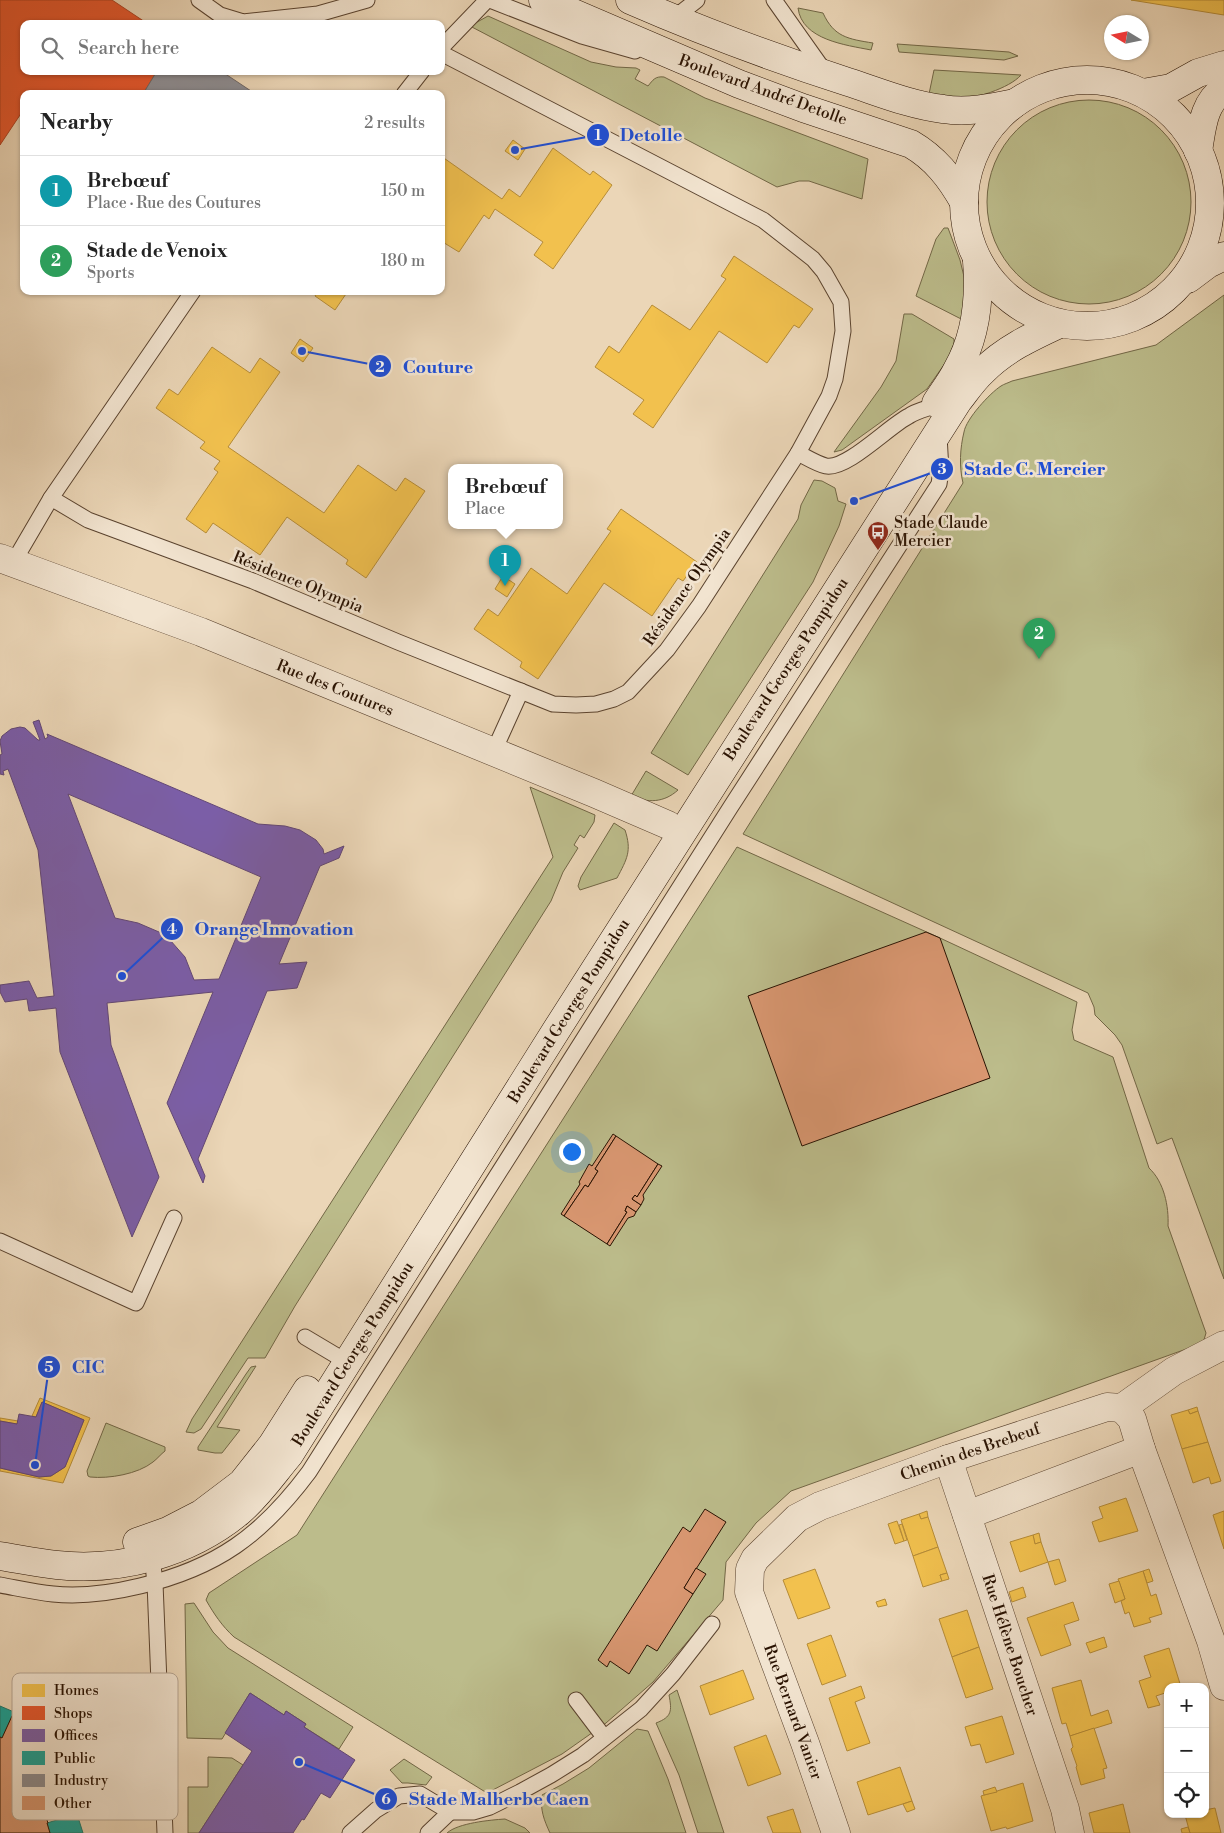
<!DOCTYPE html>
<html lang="en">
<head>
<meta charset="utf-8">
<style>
  :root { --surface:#fff; --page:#f6f6f6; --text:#222; --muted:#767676; --line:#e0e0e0; --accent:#0f766e }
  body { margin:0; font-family:"Libre Bodoni",serif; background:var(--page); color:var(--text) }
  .controls { position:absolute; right:15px; bottom:15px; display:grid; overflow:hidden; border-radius:10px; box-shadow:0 1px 4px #0004 }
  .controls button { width:45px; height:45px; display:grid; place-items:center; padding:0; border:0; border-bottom:1px solid var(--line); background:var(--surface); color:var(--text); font:25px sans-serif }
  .compass { position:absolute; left:1104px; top:15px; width:45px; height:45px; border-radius:50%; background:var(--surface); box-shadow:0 1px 4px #0004; rotate:280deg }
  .you { position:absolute; left:571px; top:1151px; width:18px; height:18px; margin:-12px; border:4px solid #fff; border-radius:50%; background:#1a73e8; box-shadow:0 0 0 8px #1a73e833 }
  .badge { display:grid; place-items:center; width:32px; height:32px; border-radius:50%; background:var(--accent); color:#fff; font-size:16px; font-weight:700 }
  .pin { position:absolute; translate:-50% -41px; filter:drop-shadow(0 1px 2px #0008) }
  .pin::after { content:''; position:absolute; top:26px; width:18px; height:15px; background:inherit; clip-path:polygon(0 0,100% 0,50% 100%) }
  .popup { position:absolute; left:448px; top:464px; width:115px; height:65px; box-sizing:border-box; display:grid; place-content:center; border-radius:10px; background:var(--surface); filter:drop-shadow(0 1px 4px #0005); font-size:16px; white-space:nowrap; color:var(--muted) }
  .popup b { font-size:19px; color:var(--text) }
  .popup::after { content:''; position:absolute; left:50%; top:100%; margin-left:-10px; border:10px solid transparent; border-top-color:var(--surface) }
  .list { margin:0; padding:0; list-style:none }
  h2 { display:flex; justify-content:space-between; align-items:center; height:65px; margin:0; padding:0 20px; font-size:21px }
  h2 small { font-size:16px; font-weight:400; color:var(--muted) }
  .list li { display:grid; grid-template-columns:32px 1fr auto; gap:15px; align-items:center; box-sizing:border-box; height:70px; padding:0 20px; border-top:1px solid var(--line) }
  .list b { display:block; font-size:19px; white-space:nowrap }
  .list p { margin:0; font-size:16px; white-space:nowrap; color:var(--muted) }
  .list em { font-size:16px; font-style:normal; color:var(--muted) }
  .icon { flex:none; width:28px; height:28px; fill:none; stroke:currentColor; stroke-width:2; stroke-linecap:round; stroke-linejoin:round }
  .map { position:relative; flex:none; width:1224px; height:1833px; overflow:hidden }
  .search { position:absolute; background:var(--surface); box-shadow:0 1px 4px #0004; left:20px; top:20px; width:425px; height:55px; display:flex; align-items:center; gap:12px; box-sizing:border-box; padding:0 18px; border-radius:10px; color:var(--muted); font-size:19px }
  .panel { position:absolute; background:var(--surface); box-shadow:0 1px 4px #0004; left:20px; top:90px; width:425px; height:205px; border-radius:10px }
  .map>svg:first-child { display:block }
  .green { fill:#bcbc8b; stroke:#726746 }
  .homes { fill:#f2c14e; stroke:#b68c37 }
  .shops { fill:#e4572e; stroke:#ac4221 }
  .offices { fill:#7b5ea7; stroke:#624776; fill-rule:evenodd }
  .public { fill:#17a398; stroke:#1c786b }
  .industry { fill:#8d8d92; stroke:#6f6867 }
  .building { fill:#d99771; stroke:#291202 }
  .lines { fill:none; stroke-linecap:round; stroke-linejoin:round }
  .lane-casing { stroke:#5a432f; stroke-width:17 }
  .street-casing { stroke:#5a432f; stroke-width:29 }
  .secondary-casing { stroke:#291202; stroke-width:29 }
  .lane { stroke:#f2e4d0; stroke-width:15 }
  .street { stroke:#f2e4d0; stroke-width:28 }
  .secondary { stroke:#f2e4d0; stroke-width:28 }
  .labels { text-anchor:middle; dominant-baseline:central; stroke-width:5; stroke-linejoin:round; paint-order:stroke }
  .street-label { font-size:16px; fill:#291202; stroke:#f2e4d0 }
  .poi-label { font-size:16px; fill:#291202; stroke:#f2e4d0; text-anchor:start }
  .key { fill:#f2e4d0; stroke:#b6a592; stroke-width:1 }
  .key-label { font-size:14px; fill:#291202 }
  .leader { fill:none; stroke:#1d4ed8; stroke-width:2 }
  .callout-dot { fill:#1d4ed8; stroke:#f2e4d0; stroke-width:2 }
  .mark-label { font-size:15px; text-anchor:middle; font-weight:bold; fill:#fff }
  .callout-label { font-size:18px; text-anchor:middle; font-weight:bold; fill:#1d4ed8; stroke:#f2e4d0; stroke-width:5; stroke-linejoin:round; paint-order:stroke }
</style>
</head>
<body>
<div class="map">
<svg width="1224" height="1833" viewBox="0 0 1224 1833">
  <rect width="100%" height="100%" fill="#ebd6b7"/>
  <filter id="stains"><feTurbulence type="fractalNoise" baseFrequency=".004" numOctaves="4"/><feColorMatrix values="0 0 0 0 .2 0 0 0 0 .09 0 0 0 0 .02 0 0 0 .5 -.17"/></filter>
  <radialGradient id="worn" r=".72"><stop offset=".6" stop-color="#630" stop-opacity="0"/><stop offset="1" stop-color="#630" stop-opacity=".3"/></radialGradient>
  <!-- green -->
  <g class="green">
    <path d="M798 8 823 13C834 37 848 39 873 43L871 50C846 45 802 40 798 8Z"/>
    <path d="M488 16 591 62 616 67 636 68 640 70 635 79 648 86C653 80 655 76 664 77L705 98 868 159 862 199 809 181H799L777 187 470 26Z"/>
    <polygon points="897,44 1009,52 1018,56 1004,60 899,52"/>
    <path d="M934 70 1021 75C1010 88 973 100 956 99 947 99 937 95 929 94Z"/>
    <circle cx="1089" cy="202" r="102"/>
    <polygon points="944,228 948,228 960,260 966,285 967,322 916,296 936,239"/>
    <path d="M1224 295V1279L1172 1138 1157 1144 1122 1045 1115 1035 1095 1015 1094 1007 1088 993 743 834 963 483C959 467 960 448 964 432 966 419 990 393 1001 386 1004 384 1008 383 1012 381L1156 345Z"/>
    <polygon points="904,314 912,314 954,339 954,344 948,359 927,389 842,450 834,452 881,387 896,361"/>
    <polygon points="814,480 822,481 835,488 838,501 846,504 839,526 813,582 688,775 651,753 798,519 801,505"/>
    <path d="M646 771 678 790C664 803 647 803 631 796Z"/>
    <polygon points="530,787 595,815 594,822 584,838 580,835 574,845 578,848 563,872 551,901 295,1306 265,1358 248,1358 201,1429 194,1433 186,1432 192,1419 553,857"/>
    <path d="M614 823 625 830C632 851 627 859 617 878L580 890 578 886 581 877Z"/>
    <path d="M737 847 940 938 1077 1002 1072 1030 1074 1040 1113 1057 1149 1168C1164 1182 1169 1206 1168 1226L1206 1333 1203 1343 791 1491 756 1523 726 1562 723 1600 653 1682 606 1723 562 1754 487 1793 234 1637C222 1626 214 1614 206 1600L209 1593 297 1535Z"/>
    <polygon points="256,1366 217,1427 240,1430 222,1453 215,1453 198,1450 198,1447 246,1374 251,1367"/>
    <path d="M106 1423 165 1447V1451C161 1454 157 1459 153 1462 138 1474 109 1479 90 1477L88 1476 87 1471Z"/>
    <polygon points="194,1603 213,1632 228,1648 353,1727 339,1749 304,1727 306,1724 286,1711 284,1715 250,1693 222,1739 187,1738 185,1604"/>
    <path d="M677 1690 724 1833H698L679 1775 656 1723C672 1717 672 1711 669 1695Z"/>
    <path d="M637 1729 648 1731 668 1779 686 1833H550C544 1820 540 1810 542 1795L563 1784 589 1768Z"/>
    <polygon points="208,1757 232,1758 243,1765 199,1833 188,1833 188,1787 208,1787"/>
    <polygon points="404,1759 432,1777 426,1785 408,1783 402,1783 390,1770"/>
    <path d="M505 1819 525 1828 530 1833H447C458 1823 490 1820 505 1819Z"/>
  </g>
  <!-- homes -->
  <g class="homes">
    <polygon points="1131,0 1224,0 1224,15"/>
    <polygon points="513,140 525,149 518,160 505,151"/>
    <polygon points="553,148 590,175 593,171 612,185 553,269 534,255 543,242 495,209 489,219 484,215 459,252 441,241 441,156 502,199 509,189 520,197"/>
    <polygon points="734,256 813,309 799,328 794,325 767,363 719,331 653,428 633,414 644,400 595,367 609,346 619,353 652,305 690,330 726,279 721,276"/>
    <polygon points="318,291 348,291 335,310 315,296"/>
    <polygon points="300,339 313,348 303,362 291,353"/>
    <polygon points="212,347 250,373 260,358 280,372 228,447 324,513 358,465 396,491 405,478 425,491 366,578 346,564 348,560 287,517 260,555 213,523 206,533 186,519 218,472 214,469 220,461 200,448 205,442 156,408 169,389 178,395"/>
    <polygon points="621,509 697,562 683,581 678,578 652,616 604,583 538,679 520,667 522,662 474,629 488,609 498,616 531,568 567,594 611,531 607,529"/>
    <polygon points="503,576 515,584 507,597 495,589"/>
    <polygon points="40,1398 90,1418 63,1483 0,1471 0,1468 39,1477 51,1476 65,1467 84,1420 42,1402 36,1417 32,1416"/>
    <polygon points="1197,1407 1198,1411 1190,1414 1188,1410"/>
    <polygon points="1188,1410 1190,1414 1198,1411 1208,1442 1182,1449 1171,1415"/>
    <polygon points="0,1418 18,1421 17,1424 0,1421"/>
    <polygon points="1208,1442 1221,1481 1211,1484 1209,1477 1193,1483 1182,1449"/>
    <polygon points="1126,1498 1138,1531 1099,1542 1092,1522 1103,1518 1099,1507"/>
    <polygon points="927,1511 928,1517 921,1519 919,1514"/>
    <polygon points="1224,1511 1224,1549 1213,1515"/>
    <polygon points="919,1514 921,1519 928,1517 938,1547 913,1556 901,1520"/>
    <polygon points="897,1521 904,1541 895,1544 888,1524"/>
    <polygon points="902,1524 907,1540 904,1541 899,1525"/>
    <polygon points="1039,1533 1041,1542 1035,1544 1033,1535"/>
    <polygon points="1033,1535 1035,1544 1041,1542 1048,1562 1020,1572 1010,1542"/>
    <polygon points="938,1547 947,1573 940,1575 942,1581 923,1587 913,1556"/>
    <polygon points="1059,1559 1066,1581 1055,1585 1048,1562"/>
    <polygon points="815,1569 830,1608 798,1619 783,1580"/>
    <polygon points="1149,1569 1153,1581 1147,1583 1143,1571"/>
    <polygon points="1143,1571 1151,1596 1156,1594 1162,1614 1149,1618 1151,1622 1134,1627 1129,1612 1125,1614 1121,1601 1125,1599 1118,1579"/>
    <polygon points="947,1573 949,1579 942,1581 940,1575"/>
    <polygon points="1119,1581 1125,1599 1115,1603 1109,1584"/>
    <polygon points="1023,1587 1026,1597 1012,1602 1009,1592"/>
    <polygon points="885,1599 887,1605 878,1607 876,1602"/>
    <polygon points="1073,1602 1079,1620 1064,1625 1071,1645 1041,1656 1027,1618"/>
    <polygon points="967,1610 979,1647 952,1657 939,1619"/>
    <polygon points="831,1635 846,1676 822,1685 807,1644"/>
    <polygon points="1104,1637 1107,1647 1090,1653 1086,1643"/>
    <polygon points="979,1647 993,1689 966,1698 952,1657"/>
    <polygon points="1169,1648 1181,1687 1168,1687 1168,1692 1156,1696 1160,1705 1148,1708 1139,1681 1151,1677 1144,1656"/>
    <polygon points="743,1670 754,1699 710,1715 700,1686"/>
    <polygon points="1081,1680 1091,1716 1108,1710 1112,1723 1070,1736 1066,1723 1062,1724 1052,1688"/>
    <polygon points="861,1686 865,1698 855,1702 870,1743 847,1751 829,1698"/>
    <polygon points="1002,1716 1014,1754 986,1763 980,1744 971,1746 965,1727"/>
    <polygon points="1094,1728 1107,1768 1103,1769 1105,1778 1081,1785 1076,1767 1077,1766 1071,1749 1073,1747 1070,1736"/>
    <polygon points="766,1735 781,1774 748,1786 734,1747"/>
    <polygon points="900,1767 912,1801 868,1815 857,1782"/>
    <polygon points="1023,1783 1033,1821 1007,1829 1006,1827 991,1831 981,1796"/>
    <polygon points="995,1787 997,1792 984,1795 983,1791"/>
    <polygon points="912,1801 915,1809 907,1812 903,1804"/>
    <polygon points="1123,1804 1130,1833 1094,1833 1089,1813"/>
    <polygon points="1215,1808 1221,1833 1190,1833 1185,1815 1205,1814 1205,1810"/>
    <polygon points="793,1809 801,1833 773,1833 767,1817"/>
    <polygon points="1188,1827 1190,1833 1182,1833 1181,1829"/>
  </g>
  <!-- shops -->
  <polygon class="shops" points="0,0 112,0 148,24 24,24 24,71 157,71 143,94 24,94 24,109 0,145"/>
  <!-- offices -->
  <g class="offices">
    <path d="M39 720 45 739 48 737 47 734 258 824 285 826 300 830 316 840 323 849 324 854 344 846 339 858 320 866 279 964 307 962 297 988 267 991 198 1159 205 1176 203 1183 167 1103 213 992 107 1003 111 1045 159 1177 132 1237 60 1052 56 1008 29 1011 27 999 5 1002 0 992V985L29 981 37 998 54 996 38 850 8 769 3 771 4 775 0 774V755L2 754 0 741 2 736 11 729 20 727 25 728 38 740H40L33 722ZM68 794 261 877 219 979 194 980 185 957 170 940 159 932 138 923 115 918Z"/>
    <polygon points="42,1402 84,1420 65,1467 51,1476 39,1477 0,1468 0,1421 17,1424 19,1414 36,1417"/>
    <polygon points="250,1693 284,1715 286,1711 306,1724 304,1727 355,1760 330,1798 321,1793 304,1820 302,1819 293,1833 199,1833 252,1751 225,1733"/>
  </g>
  <!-- public -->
  <g class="public">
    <polygon points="0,1706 14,1712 2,1738 0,1737"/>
    <polygon points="77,1814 83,1833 50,1833 47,1823"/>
  </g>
  <!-- industry -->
  <polygon class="industry" points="157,71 221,71 251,91 250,94 143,94"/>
  <!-- building -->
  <g class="building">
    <polygon points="926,932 940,938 990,1078 802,1146 748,996"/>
    <polygon points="613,1134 616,1136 595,1169 598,1171 588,1187 585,1185 564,1216 561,1214 580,1184 579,1182 589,1164 592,1166"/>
    <polygon points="616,1136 658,1164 637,1197 635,1195 632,1199 641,1205 636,1212 627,1206 625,1211 627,1212 607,1244 564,1216 585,1185 588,1187 598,1171 595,1169"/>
    <polygon points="658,1164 662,1166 643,1195 644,1199 641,1205 632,1199 635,1195 637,1197"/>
    <polygon points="627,1206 636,1212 634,1216 628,1218 610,1246 607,1244 627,1212 625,1211"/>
    <polygon points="705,1509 726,1522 684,1588 693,1594 657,1651 647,1645 629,1674 610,1661 607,1667 598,1660 683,1527 690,1532"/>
    <polygon points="696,1568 706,1574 693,1594 684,1588"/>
    <polygon points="12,1716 48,1823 47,1823 50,1833 0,1833 0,1737 2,1738"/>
  </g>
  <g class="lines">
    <!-- lane casing -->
    <g class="lane-casing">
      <g id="lane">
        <polyline points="199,0 220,15 243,22 318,14 367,0"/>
        <polyline points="490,0 582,36 635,51"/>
        <polyline points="774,0 825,72"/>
        <polyline points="673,19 697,0"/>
        <polyline points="441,48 487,0"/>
        <polyline points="404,94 422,71"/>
        <polyline points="193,291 51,498 88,520 253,581 398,642 553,704 576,705 596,704 614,699 628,692 667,650 699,606 798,453 829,396 835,379 843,331 841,302 824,272 813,259 763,220 441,53"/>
        <path d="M798 453C806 457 817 464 826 466 847 470 890 425 909 416 916 411 926 409 934 406"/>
        <polyline points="13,563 51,498"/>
        <polyline points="493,753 521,691"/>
        <polyline points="0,1241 136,1303 174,1218"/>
        <polyline points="305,1337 347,1362"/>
        <polyline points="148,1551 153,1565 155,1583 165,1833"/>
        <path d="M0 1585C17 1588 35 1592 53 1594 82 1597 111 1593 140 1586 217 1568 262 1535 309 1472L730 808 939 484 941 470 939 436"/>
        <polyline points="576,1700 604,1737"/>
        <polyline points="350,1833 376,1810 399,1796 420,1794 450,1812 473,1812 490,1807 520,1792 551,1775 583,1755 641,1709 673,1674 712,1624"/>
        <polyline points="428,1833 450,1812"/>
      </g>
    </g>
    <!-- street casing -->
    <g class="street-casing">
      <g id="street">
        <polyline points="0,558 201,632 594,793 668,825"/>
        <polyline points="1122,1408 1132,1419 1141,1449 1211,1641 1224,1686"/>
        <polyline points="948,1459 1065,1809 1070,1833"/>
        <polyline points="967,1515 1141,1449"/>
        <polyline points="836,1833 805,1743 749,1592 750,1569 755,1559 797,1518 820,1506 948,1459 1107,1407 1122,1408 1174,1371 1224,1345"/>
      </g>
    </g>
    <!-- secondary casing -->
    <g class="secondary-casing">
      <g id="secondary">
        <path d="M543 0 739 84 803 108 911 144C935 158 950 177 964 202"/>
        <path d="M630 0C701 31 774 58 848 82 879 92 910 105 943 109 967 113 991 108 1015 103"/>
        <circle cx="1087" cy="203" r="123"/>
        <polyline points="1143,93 1171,88 1198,73 1224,65"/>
        <path d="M1198 151C1202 128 1203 103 1224 89"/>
        <polyline points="1188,279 1208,264 1224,256"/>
        <path d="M936 403C943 392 951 382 957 370 976 337 980 298 977 261"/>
        <polyline points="137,1542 168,1531 201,1514 242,1483 272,1445 307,1390"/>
        <path d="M0 1556C19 1559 38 1563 57 1565 121 1572 189 1553 239 1512 258 1496 273 1474 289 1455L557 1029 958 401C966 391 973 380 983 371 1005 349 1031 337 1059 324"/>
      </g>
    </g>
    <!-- lane -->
    <use href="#lane" class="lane"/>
    <!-- street -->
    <use href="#street" class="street"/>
    <!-- secondary -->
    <use href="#secondary" class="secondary"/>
  </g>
  <!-- icons -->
  <defs>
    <g id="bus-pin" transform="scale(1.125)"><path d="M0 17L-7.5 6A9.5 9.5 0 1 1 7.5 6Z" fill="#8f2418" stroke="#f2e4d0"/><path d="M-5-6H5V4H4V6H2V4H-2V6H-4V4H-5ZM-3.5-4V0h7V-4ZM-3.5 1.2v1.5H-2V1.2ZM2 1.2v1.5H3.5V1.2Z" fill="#fff"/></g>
  </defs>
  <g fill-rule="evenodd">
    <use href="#bus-pin" x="878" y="532"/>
  </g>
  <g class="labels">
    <!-- street labels -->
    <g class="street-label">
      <text transform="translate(763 90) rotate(20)">Boulevard André Detolle</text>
      <text transform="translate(298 582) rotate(22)">Résidence Olympia</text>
      <text transform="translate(687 587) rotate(-55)">Résidence Olympia</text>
      <text transform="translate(786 669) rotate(-57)">Boulevard Georges Pompidou</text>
      <text transform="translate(335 688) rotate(22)">Rue des Coutures</text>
      <text transform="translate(569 1011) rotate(-58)">Boulevard Georges Pompidou</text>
      <text transform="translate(353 1354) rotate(-58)">Boulevard Georges Pompidou</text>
      <text transform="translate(970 1452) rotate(-19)">Chemin des Brebeuf</text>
      <text transform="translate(1010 1645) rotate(72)">Rue Hélène Boucher</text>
      <text transform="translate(793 1712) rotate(70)">Rue Bernard Vanier</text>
    </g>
    <!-- poi labels -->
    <g class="poi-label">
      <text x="894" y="523">Stade Claude<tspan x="894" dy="18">Mercier</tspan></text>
    </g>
  </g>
  <!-- legend -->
  <rect x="12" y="1673" width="166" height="147" rx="8" class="key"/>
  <rect x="22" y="1684" width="23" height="13" fill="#f2c14e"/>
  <rect x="22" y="1706" width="23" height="14" fill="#e4572e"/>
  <rect x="22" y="1729" width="23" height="13" fill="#7b5ea7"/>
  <rect x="22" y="1751" width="23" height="14" fill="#17a398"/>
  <rect x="22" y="1774" width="23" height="13" fill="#8d8d92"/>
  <rect x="22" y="1796" width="23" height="14" fill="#d99771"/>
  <g class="key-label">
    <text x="54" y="1695">Homes</text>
    <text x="54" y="1718">Shops</text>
    <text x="54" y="1740">Offices</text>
    <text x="54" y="1763">Public</text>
    <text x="54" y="1785">Industry</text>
    <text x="54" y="1808">Other</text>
  </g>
  <!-- callouts -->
  <path class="leader" d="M515 150L598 135M302 351L380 366M854 501L942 469M122 976L172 929M35 1465L49 1367M299 1762L386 1799"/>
  <g class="callout-dot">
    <circle cx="515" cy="150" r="5"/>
    <circle cx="302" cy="351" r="5"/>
    <circle cx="854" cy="501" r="5"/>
    <circle cx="122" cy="976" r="5"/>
    <circle cx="35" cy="1465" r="5"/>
    <circle cx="299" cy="1762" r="5"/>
    <circle cx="598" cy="135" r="12"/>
    <circle cx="380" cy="366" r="12"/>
    <circle cx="942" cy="469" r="12"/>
    <circle cx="172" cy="929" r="12"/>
    <circle cx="49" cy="1367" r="12"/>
    <circle cx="386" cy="1799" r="12"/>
  </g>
  <g class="mark-label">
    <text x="598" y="140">1</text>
    <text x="380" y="372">2</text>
    <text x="942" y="474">3</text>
    <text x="172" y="934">4</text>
    <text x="49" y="1372">5</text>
    <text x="386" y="1804">6</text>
  </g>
  <g class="callout-label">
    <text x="651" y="141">Detolle</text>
    <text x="438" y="373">Couture</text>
    <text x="1035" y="475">Stade C. Mercier</text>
    <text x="274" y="935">Orange Innovation</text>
    <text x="88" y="1373">CIC</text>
    <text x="499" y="1805">Stade Malherbe Caen</text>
  </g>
  <rect width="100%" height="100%" filter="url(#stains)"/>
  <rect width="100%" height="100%" fill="url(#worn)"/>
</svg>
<div class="controls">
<button>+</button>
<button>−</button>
<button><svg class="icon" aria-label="locate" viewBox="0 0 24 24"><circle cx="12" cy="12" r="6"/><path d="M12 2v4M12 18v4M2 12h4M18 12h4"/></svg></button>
</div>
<svg class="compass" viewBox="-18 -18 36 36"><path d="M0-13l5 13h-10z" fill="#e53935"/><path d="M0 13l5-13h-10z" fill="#767676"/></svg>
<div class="you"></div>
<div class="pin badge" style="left:505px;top:586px;background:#0f9aa8">1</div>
<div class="popup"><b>Brebœuf</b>Place</div>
<div class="pin badge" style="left:1039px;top:659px;background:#2e9e5b">2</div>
<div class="search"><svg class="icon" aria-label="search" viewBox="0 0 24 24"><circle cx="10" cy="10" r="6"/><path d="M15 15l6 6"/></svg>Search here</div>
<section class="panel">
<h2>Nearby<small>2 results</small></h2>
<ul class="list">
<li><span class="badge" style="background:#0f9aa8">1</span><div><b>Brebœuf</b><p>Place · Rue des Coutures</p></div><em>150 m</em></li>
<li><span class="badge" style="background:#2e9e5b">2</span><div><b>Stade de Venoix</b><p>Sports</p></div><em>180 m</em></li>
</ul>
</section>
</div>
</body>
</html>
